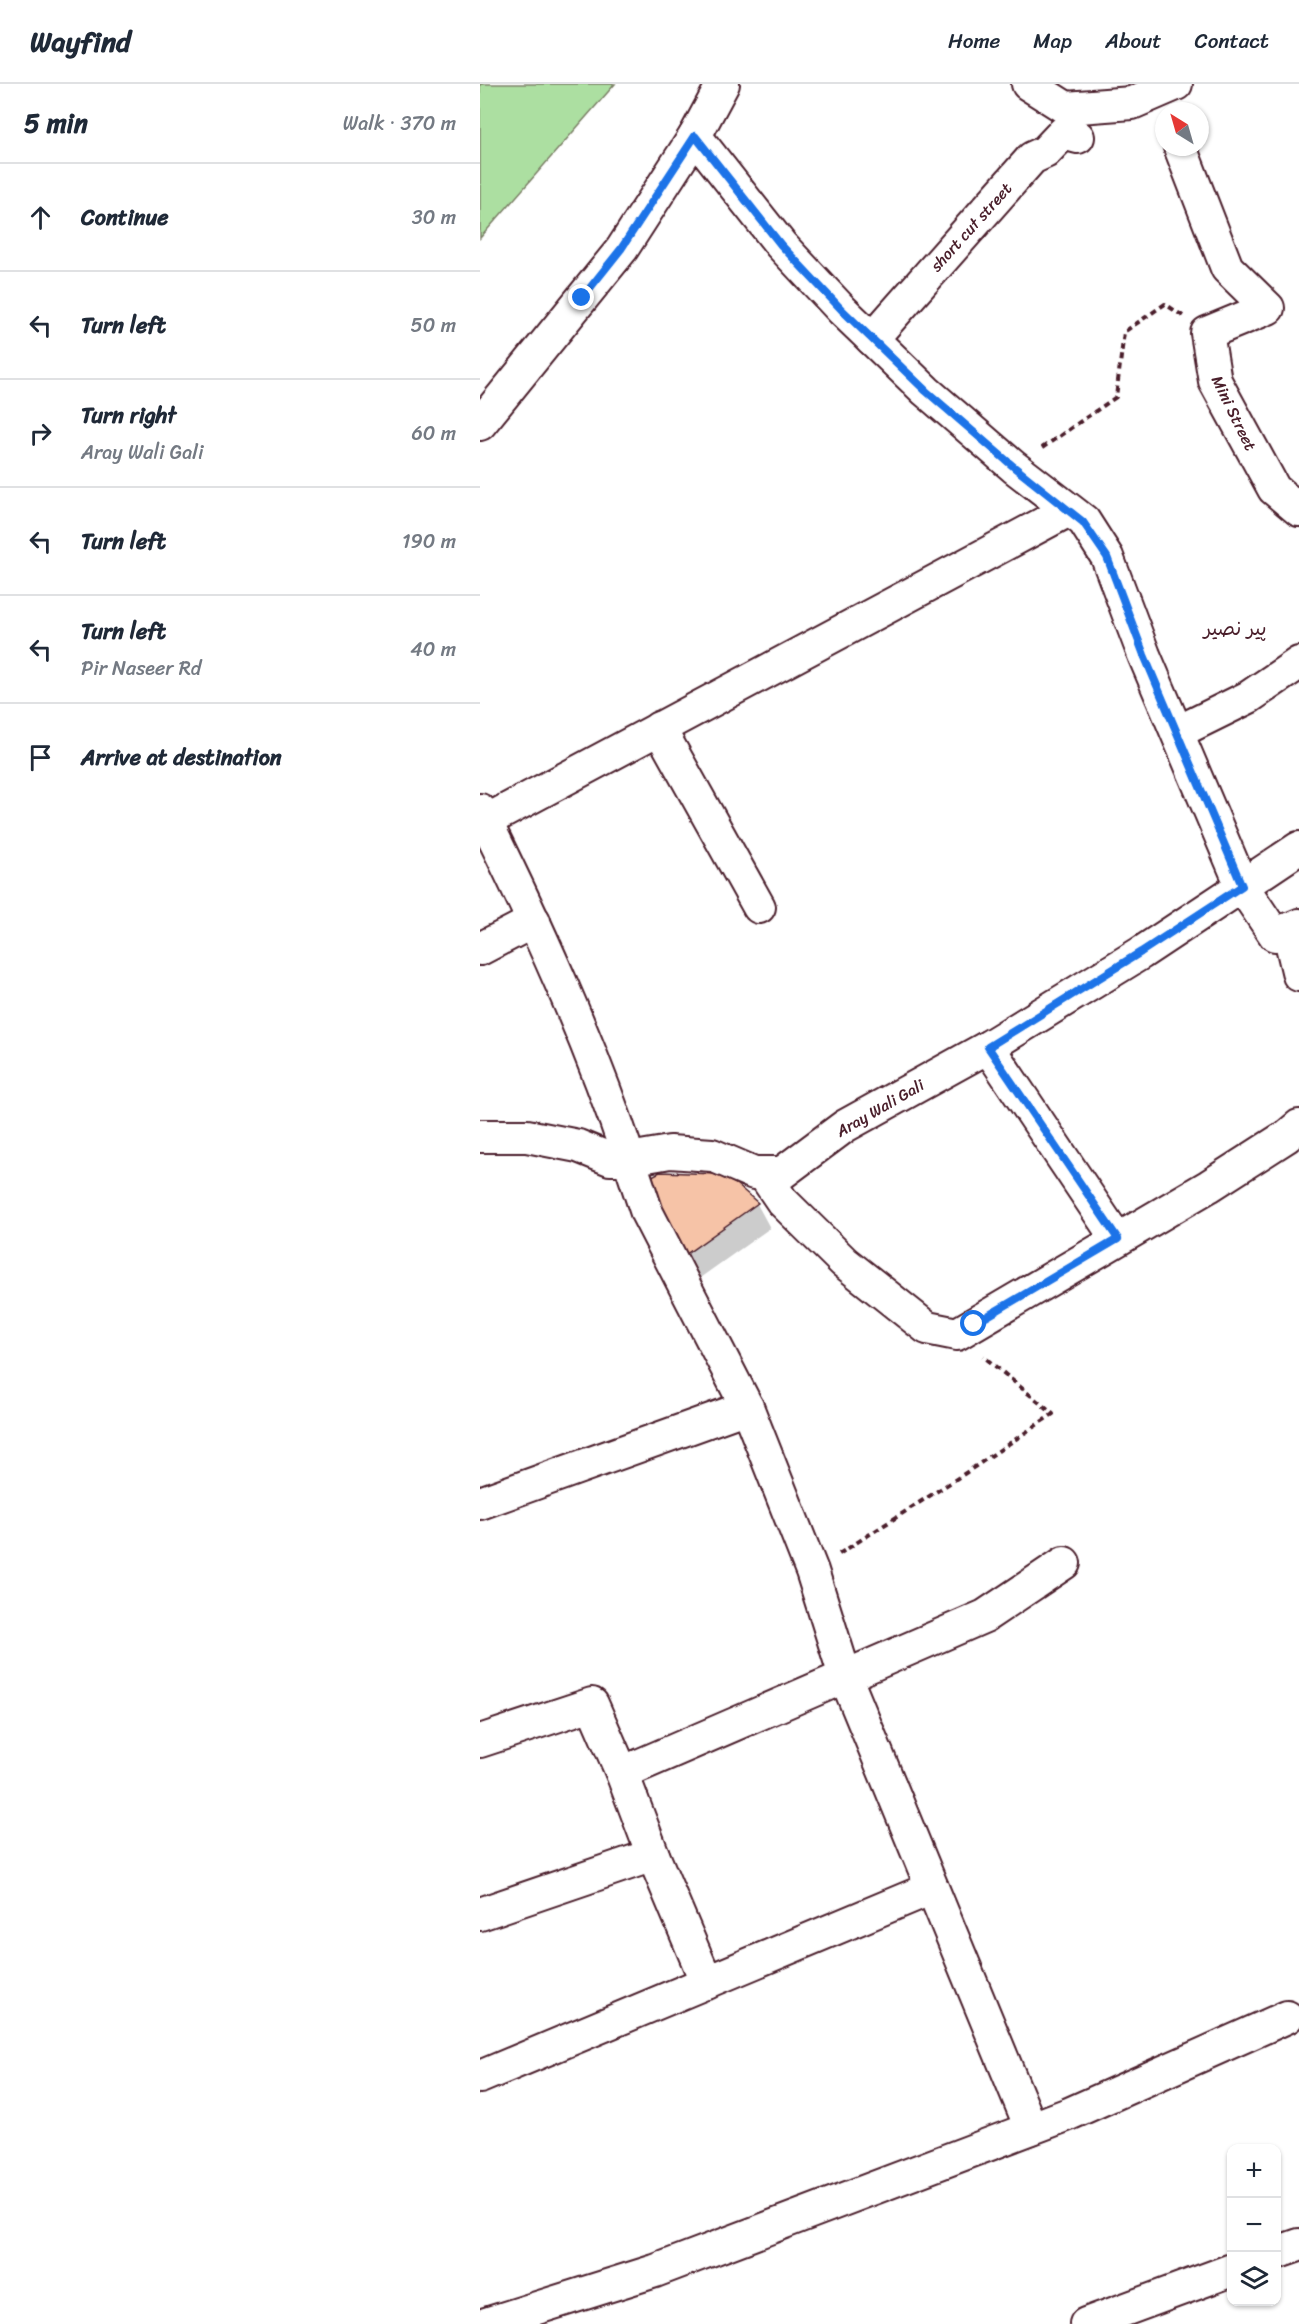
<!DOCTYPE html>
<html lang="en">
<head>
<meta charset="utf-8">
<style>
  :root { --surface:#fff; --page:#f2f2f3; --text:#1f2937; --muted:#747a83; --line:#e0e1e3 }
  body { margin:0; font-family:Sriracha,"Playpen Sans Arabic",sans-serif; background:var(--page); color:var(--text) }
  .controls { position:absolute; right:18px; bottom:18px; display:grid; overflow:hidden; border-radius:12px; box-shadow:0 2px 4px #0004 }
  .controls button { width:54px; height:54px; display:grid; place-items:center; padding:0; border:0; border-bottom:2px solid var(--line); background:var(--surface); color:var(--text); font:30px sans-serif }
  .compass { position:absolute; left:675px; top:18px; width:54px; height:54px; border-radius:50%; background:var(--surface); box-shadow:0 2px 4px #0004; rotate:323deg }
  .stop { position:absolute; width:18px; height:18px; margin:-14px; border:4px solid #1a73e8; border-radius:50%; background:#fff }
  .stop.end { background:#1a73e8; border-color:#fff; box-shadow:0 2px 6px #0008 }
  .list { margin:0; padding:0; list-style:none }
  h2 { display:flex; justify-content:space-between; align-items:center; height:78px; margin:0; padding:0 24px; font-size:26px }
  h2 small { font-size:20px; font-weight:400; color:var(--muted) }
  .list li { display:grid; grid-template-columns:39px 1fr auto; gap:18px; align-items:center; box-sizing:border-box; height:108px; padding:0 24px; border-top:2px solid var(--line) }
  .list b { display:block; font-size:22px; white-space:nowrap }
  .list p { margin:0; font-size:20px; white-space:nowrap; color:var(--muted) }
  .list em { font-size:20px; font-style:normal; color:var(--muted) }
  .icon { flex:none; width:33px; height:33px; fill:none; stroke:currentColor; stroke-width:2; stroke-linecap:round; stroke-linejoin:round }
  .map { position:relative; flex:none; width:819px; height:2240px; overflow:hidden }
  header { display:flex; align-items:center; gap:36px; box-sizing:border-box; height:84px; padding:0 30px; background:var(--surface); border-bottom:2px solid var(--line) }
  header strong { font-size:28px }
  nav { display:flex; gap:33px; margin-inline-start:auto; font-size:21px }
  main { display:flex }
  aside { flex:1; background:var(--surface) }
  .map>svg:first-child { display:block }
  .green { fill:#acdfa1; stroke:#7b7f66; stroke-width:1.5 }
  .shadow { fill:#0003 }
  .building { fill:#f6c3a7; stroke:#4a1f2b; stroke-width:1.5 }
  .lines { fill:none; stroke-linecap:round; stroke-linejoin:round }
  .minor-casing { stroke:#4a1f2b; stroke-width:36 }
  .path { stroke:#4a1f2b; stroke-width:4; stroke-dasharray:6 4.5; stroke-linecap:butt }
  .minor { stroke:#fff; stroke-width:32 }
  .route { stroke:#1a73e8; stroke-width:8 }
  .labels { text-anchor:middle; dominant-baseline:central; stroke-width:4.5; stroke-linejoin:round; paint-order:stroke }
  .street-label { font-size:16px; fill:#4a1f2b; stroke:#fff }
  .quarter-label { font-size:20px; fill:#4a1f2b; stroke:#fff }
</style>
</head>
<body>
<header>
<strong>Wayfind</strong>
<nav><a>Home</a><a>Map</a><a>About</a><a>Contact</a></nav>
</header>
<main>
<aside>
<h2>5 min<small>Walk · 370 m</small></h2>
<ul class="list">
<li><svg class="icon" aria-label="ahead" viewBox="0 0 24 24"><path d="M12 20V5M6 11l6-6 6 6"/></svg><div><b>Continue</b></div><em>30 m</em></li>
<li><svg class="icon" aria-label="left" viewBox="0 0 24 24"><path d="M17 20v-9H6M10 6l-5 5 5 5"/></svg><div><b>Turn left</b></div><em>50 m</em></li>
<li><svg class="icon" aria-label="right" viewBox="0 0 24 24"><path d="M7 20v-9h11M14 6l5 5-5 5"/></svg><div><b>Turn right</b><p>Aray Wali Gali</p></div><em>60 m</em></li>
<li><svg class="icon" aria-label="left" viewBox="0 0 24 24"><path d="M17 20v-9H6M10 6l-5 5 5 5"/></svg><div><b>Turn left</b></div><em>190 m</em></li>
<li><svg class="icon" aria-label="left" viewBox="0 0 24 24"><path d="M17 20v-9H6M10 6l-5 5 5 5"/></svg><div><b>Turn left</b><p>Pir Naseer Rd</p></div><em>40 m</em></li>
<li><svg class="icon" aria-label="arrive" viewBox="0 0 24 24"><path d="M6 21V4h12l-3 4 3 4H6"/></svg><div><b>Arrive at destination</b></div></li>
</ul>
</aside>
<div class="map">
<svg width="819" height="2240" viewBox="0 0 819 2240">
  <rect width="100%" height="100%" fill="#fff"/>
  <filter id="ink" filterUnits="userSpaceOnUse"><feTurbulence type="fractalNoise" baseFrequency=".0167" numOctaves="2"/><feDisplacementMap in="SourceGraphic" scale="12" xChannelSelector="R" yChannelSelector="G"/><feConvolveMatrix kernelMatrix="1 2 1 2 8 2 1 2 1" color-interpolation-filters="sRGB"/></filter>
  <g filter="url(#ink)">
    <!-- green -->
    <polygon class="green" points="0,0 135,0 0,154"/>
    <!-- shadow -->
    <polygon class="shadow" points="255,1101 277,1120 290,1144 217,1196 203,1173"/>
    <!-- building -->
    <polygon class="building" points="180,1088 237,1090 256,1100 278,1119 202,1173 166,1095"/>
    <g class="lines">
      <!-- minor casing -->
      <g class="minor-casing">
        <g id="minor">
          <polyline points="548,0 586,24 652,19 696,0"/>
          <polyline points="215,52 301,161 362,226 446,307 534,383 604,437 627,473 664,571 762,802 819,764"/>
          <polyline points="700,63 747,184 788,224 727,249 735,297 794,405 819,426"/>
          <polyline points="392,255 552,74 565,68 583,49 598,53"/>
          <polyline points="0,340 142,165 215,52 243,0"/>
          <polyline points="179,644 279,823"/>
          <polyline points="698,648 769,613 819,579"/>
          <path d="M0 726C56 839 109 955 149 1075L190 1068 232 1071 274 1089H302L365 1042 508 963 661 869 762 802 795 851 819 841"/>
          <polyline points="6,737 589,426"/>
          <polyline points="808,845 819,891"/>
          <polyline points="0,865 54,837"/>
          <polyline points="508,963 637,1155"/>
          <polyline points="0,1052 47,1052 98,1062 130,1075 149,1075 167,1129 267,1323 332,1487 365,1592 551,2044"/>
          <polyline points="283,1089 302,1117 364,1178 447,1244 477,1250 729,1102 807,1052 819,1042"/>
          <polyline points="0,1419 267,1323"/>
          <polyline points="0,1657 112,1620 142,1689 505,1532 584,1479"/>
          <polyline points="142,1689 173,1771"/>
          <polyline points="0,1830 173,1771 227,1899"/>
          <polyline points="0,1993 452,1804"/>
          <polyline points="796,2169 819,2161"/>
          <polyline points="6,2240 175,2187 589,2030 807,1933"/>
          <polyline points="606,2240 752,2186"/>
        </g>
      </g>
      <!-- path -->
      <g class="path">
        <polyline points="562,364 636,313 644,248 685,220 703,232"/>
        <polyline points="359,1470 487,1388 573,1330 503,1272"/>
      </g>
      <!-- minor -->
      <use href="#minor" class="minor"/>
    </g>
  </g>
  <g class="lines" filter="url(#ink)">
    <!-- route -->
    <polyline class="route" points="102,214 141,165 215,52 301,161 362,226 446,307 534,383 603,438 627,473 664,571 762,802 661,868 508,963 638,1155 494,1240"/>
  </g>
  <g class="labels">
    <!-- street labels -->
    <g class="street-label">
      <text transform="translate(491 143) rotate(-48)">short cut street</text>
      <text transform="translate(754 329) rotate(64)">Mini Street</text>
      <text transform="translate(400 1024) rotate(-30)">Aray Wali Gali</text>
    </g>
    <!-- quarter labels -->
    <g class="quarter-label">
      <text x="755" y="544">پیر نصیر</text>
    </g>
  </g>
</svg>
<div class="controls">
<button>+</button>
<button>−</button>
<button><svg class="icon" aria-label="layers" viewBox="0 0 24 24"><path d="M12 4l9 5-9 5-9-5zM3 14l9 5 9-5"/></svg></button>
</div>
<svg class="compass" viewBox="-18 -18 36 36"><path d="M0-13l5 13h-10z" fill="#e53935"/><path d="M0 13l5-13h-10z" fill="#747a83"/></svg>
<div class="stop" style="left:494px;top:1240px"></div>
<div class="stop end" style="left:102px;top:214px"></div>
</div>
</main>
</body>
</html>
